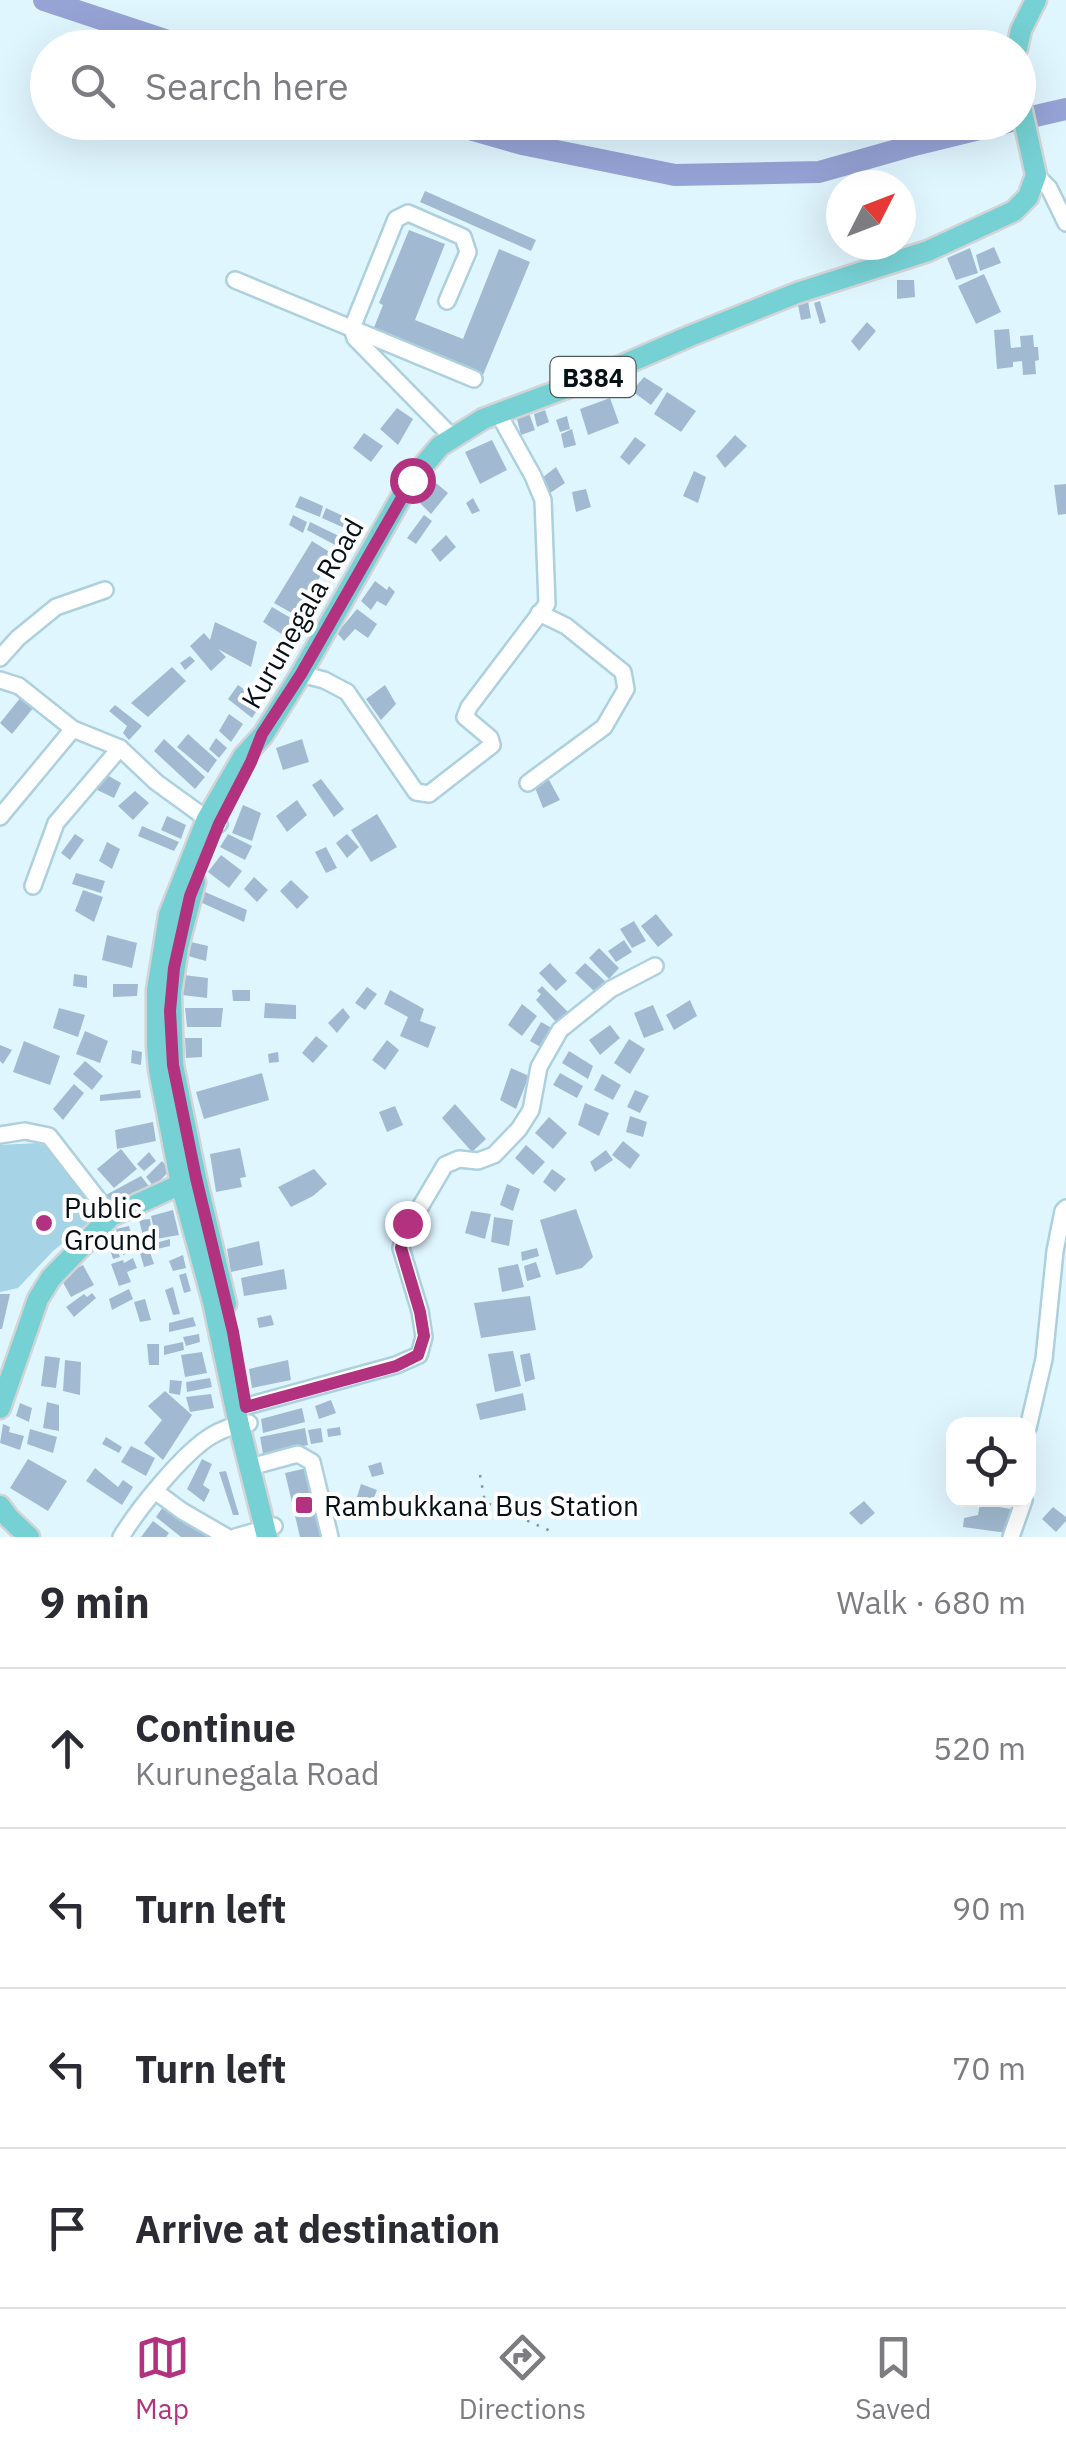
<!DOCTYPE html>
<html lang="en">
<head>
<meta charset="utf-8">
<style>
  :root { --surface:#fff; --page:#f2f2f3; --text:#2b2b33; --muted:#7c7c81; --line:#e1e1e2; --accent:#b23280 }
  body { margin:0; font-family:"IBM Plex Sans",sans-serif; background:var(--page); color:var(--text) }
  .controls { position:absolute; right:30px; bottom:30px; display:grid; overflow:hidden; border-radius:20px; box-shadow:0 10px 40px #0002 }
  .controls button { width:90px; height:90px; display:grid; place-items:center; padding:0; border:0; border-bottom:2px solid var(--line); background:var(--surface); color:var(--text); font:50px sans-serif }
  .compass { position:absolute; left:826px; top:170px; width:90px; height:90px; border-radius:50%; background:var(--surface); box-shadow:0 10px 40px #0002; rotate:48deg }
  .stop { position:absolute; width:30px; height:30px; margin:-22px; border:8px solid #b23280; border-radius:50%; background:#fff }
  .stop.end { background:#b23280; border-color:#fff; box-shadow:0 2px 10px #0008 }
  .list { margin:0; padding:0; list-style:none }
  h2 { display:flex; justify-content:space-between; align-items:center; height:130px; margin:0; padding:0 40px; font-size:42px }
  h2 small { font-size:32px; font-weight:400; color:var(--muted) }
  .list li { display:grid; grid-template-columns:65px 1fr auto; gap:30px; align-items:center; box-sizing:border-box; height:160px; padding:0 40px; border-top:2px solid var(--line) }
  .list b { display:block; font-size:38px; white-space:nowrap }
  .list p { margin:0; font-size:32px; white-space:nowrap; color:var(--muted) }
  .list em { font-size:32px; font-style:normal; color:var(--muted) }
  .icon { flex:none; width:55px; height:55px; fill:none; stroke:currentColor; stroke-width:2; stroke-linecap:round; stroke-linejoin:round }
  .map { position:relative; flex:none; width:1066px; height:1537px; overflow:hidden }
  .search { position:absolute; background:var(--surface); box-shadow:0 10px 40px #0002; left:30px; right:30px; top:30px; height:110px; display:flex; align-items:center; gap:25px; box-sizing:border-box; padding:0 35px; border-radius:55px; color:var(--muted); font-size:38px }
  .sheet { height:770px; background:var(--surface) }
  nav { display:flex; justify-content:space-around; align-items:center; box-sizing:border-box; height:140px; border-top:2px solid var(--line); background:var(--surface); font-size:28px; color:var(--muted) }
  nav a { display:grid; justify-items:center; gap:5px }
  nav .on { color:var(--accent) }
  .map>svg:first-child { display:block }
  .green { fill:#a6d3e5 }
  .lines { fill:none; stroke-linecap:round; stroke-linejoin:round }
  .river { stroke:#96a3d5; stroke-width:22 }
  .building { fill:#a2bad1 }
  .minor-casing { stroke:#acd0de; stroke-width:20 }
  .major-casing { stroke:#d2d4d5; stroke-width:25 }
  .path { stroke:#84959d; stroke-width:2.5; stroke-dasharray:2.5 8; stroke-linecap:butt }
  .minor { stroke:#fff; stroke-width:15 }
  .major { stroke:#76d1d4; stroke-width:20 }
  .route { stroke:#b23280; stroke-width:12 }
  .poi-dot { fill:#b23280; stroke:#fff; stroke-width:4 }
  .labels { text-anchor:middle; dominant-baseline:central; stroke-width:8; stroke-linejoin:round; paint-order:stroke }
  .shield { fill:#fff; stroke:#50585c; stroke-width:2.5 }
  .shield-label { font-size:25px; font-weight:bold; fill:#051116 }
  .street-label { font-size:28px; fill:#051116; stroke:#fff }
  .poi-label { font-size:28px; fill:#051116; stroke:#fff; text-anchor:start }
</style>
</head>
<body>
<div class="map">
<svg width="1066" height="1537" viewBox="0 0 1066 1537">
  <rect width="100%" height="100%" fill="#e0f6ff"/>
  <!-- green -->
  <polygon class="green" points="38,1143 52,1149 99,1214 53,1251 18,1288 0,1292 0,1145"/>
  <g class="lines">
    <!-- river -->
    <g class="river">
      <polyline points="44,0 189,48"/>
      <polyline points="1018,120 1066,109"/>
      <polyline points="445,122 522,144 675,175 819,172 918,144 1008,122"/>
    </g>
  </g>
  <!-- building -->
  <g class="building">
    <polygon points="425,191 536,240 531,251 420,202"/>
    <polygon points="409,230 445,244 415,320 463,339 499,249 530,262 483,375 373,330 383,305 379,303"/>
    <polygon points="994,247 1001,263 980,271 976,255"/>
    <polygon points="970,248 978,273 956,280 947,258"/>
    <polygon points="984,274 1001,312 976,324 958,286"/>
    <polygon points="897,280 914,280 915,297 897,299"/>
    <polygon points="808,301 811,318 801,320 798,305"/>
    <polygon points="820,301 826,322 820,324 814,303"/>
    <polygon points="867,322 876,331 859,351 851,341"/>
    <polygon points="1009,329 1011,348 1021,347 1020,336 1033,335 1034,347 1038,347 1039,360 1035,361 1036,374 1023,375 1022,361 1013,362 1013,367 997,369 994,330"/>
    <polygon points="644,377 663,389 651,405 632,391"/>
    <polygon points="667,392 696,411 681,432 654,414"/>
    <polygon points="610,398 619,423 588,435 580,409"/>
    <polygon points="397,408 413,419 398,445 380,429"/>
    <polygon points="545,410 549,422 537,427 534,414"/>
    <polygon points="529,413 535,430 521,435 517,419"/>
    <polygon points="567,416 570,429 560,432 556,420"/>
    <polygon points="572,429 576,445 564,448 561,434"/>
    <polygon points="364,433 383,446 371,462 353,448"/>
    <polygon points="735,435 747,446 725,468 716,456"/>
    <polygon points="635,437 646,445 629,465 620,457"/>
    <polygon points="492,440 507,470 480,484 465,452"/>
    <polygon points="556,467 565,483 550,493 542,478"/>
    <polygon points="694,471 706,477 698,503 683,496"/>
    <polygon points="436,483 448,493 431,514 420,503"/>
    <polygon points="1066,484 1066,514 1058,515 1054,485"/>
    <polygon points="586,489 591,507 576,512 572,492"/>
    <polygon points="300,496 323,506 320,517 295,507"/>
    <polygon points="473,498 480,511 472,514 466,503"/>
    <polygon points="326,508 354,521 351,531 322,518"/>
    <polygon points="293,515 307,522 303,533 289,525"/>
    <polygon points="424,515 432,521 416,544 407,538"/>
    <polygon points="310,522 341,537 337,546 307,530"/>
    <polygon points="446,535 456,547 440,562 431,550"/>
    <polygon points="312,541 336,556 323,576 321,575 297,616 274,603"/>
    <polygon points="375,581 387,590 389,586 395,592 386,606 377,601 371,610 361,601"/>
    <polygon points="272,607 296,621 286,637 263,622"/>
    <polygon points="357,609 377,624 368,638 355,629 344,641 337,633"/>
    <polygon points="215,622 257,642 251,667 218,649 226,657 211,671 190,646 204,633 210,640"/>
    <polygon points="190,656 195,661 185,670 180,663"/>
    <polygon points="172,667 186,681 148,717 131,703"/>
    <polygon points="238,685 263,702 252,718 228,699"/>
    <polygon points="385,685 396,704 381,720 366,699"/>
    <polygon points="21,697 34,707 12,734 0,723"/>
    <polygon points="115,705 142,726 129,740 123,733 127,726 109,711"/>
    <polygon points="229,714 243,724 231,742 219,731"/>
    <polygon points="188,734 217,760 208,773 177,747"/>
    <polygon points="216,738 227,748 219,758 209,749"/>
    <polygon points="164,739 205,777 195,789 154,751"/>
    <polygon points="302,739 309,762 283,770 276,748"/>
    <polygon points="102,772 121,783 114,798 93,788"/>
    <polygon points="548,778 560,800 543,808 534,785"/>
    <polygon points="321,779 344,809 334,817 312,785"/>
    <polygon points="135,791 149,803 133,820 118,806"/>
    <polygon points="297,800 307,815 287,832 276,816"/>
    <polygon points="243,805 261,813 252,841 232,833"/>
    <polygon points="377,814 397,847 371,862 351,830"/>
    <polygon points="167,816 186,825 181,839 161,830"/>
    <polygon points="142,826 179,842 174,851 138,836"/>
    <polygon points="75,834 84,840 70,860 61,853"/>
    <polygon points="228,834 252,846 245,860 220,847"/>
    <polygon points="347,834 359,847 347,858 336,843"/>
    <polygon points="107,842 120,849 112,869 99,861"/>
    <polygon points="326,847 337,868 326,873 315,852"/>
    <polygon points="221,855 242,871 229,888 208,872"/>
    <polygon points="76,873 105,881 101,893 72,884"/>
    <polygon points="254,877 268,890 257,902 244,889"/>
    <polygon points="291,880 309,897 297,909 280,891"/>
    <polygon points="83,890 103,897 94,922 75,911"/>
    <polygon points="205,892 247,910 244,922 200,902"/>
    <polygon points="656,914 673,935 658,947 641,926"/>
    <polygon points="634,921 646,941 632,948 620,929"/>
    <polygon points="107,935 137,943 132,968 102,960"/>
    <polygon points="624,940 632,952 616,962 608,951"/>
    <polygon points="191,942 208,946 206,961 188,956"/>
    <polygon points="599,948 619,968 609,979 589,958"/>
    <polygon points="550,963 567,981 556,991 539,973"/>
    <polygon points="585,963 605,981 595,992 575,973"/>
    <polygon points="74,974 87,976 87,988 73,986"/>
    <polygon points="184,975 208,978 207,998 182,995"/>
    <polygon points="113,984 138,984 137,996 113,997"/>
    <polygon points="542,986 568,1012 557,1023 536,1000 541,994 537,991"/>
    <polygon points="367,987 377,994 365,1010 355,1003"/>
    <polygon points="232,990 250,990 250,1001 233,1001"/>
    <polygon points="390,990 424,1009 420,1021 436,1027 428,1048 400,1036 408,1017 384,1004"/>
    <polygon points="690,1000 697,1016 674,1030 666,1015"/>
    <polygon points="265,1003 296,1005 296,1019 264,1018"/>
    <polygon points="522,1004 537,1016 522,1036 508,1025"/>
    <polygon points="653,1005 664,1030 644,1038 634,1013"/>
    <polygon points="59,1008 85,1015 78,1037 53,1028"/>
    <polygon points="185,1008 223,1008 221,1027 187,1027"/>
    <polygon points="343,1008 350,1017 337,1033 328,1023"/>
    <polygon points="541,1022 557,1031 546,1050 530,1041"/>
    <polygon points="610,1025 620,1038 600,1055 589,1040"/>
    <polygon points="85,1031 108,1041 100,1063 76,1054"/>
    <polygon points="316,1036 328,1046 313,1063 302,1053"/>
    <polygon points="185,1038 202,1038 202,1057 186,1058"/>
    <polygon points="629,1039 645,1049 630,1074 614,1063"/>
    <polygon points="387,1040 399,1050 385,1070 372,1060"/>
    <polygon points="24,1041 60,1056 50,1085 13,1072"/>
    <polygon points="0,1045 12,1050 3,1064 0,1061"/>
    <polygon points="132,1050 142,1052 141,1065 131,1063"/>
    <polygon points="569,1051 593,1066 588,1079 562,1063"/>
    <polygon points="278,1052 279,1062 269,1063 268,1054"/>
    <polygon points="85,1061 103,1076 92,1090 73,1074"/>
    <polygon points="511,1068 529,1076 516,1109 500,1100"/>
    <polygon points="262,1073 269,1100 204,1119 196,1092"/>
    <polygon points="560,1073 583,1086 577,1098 553,1085"/>
    <polygon points="602,1074 621,1085 613,1100 594,1090"/>
    <polygon points="74,1084 84,1093 63,1120 53,1109"/>
    <polygon points="140,1090 141,1098 100,1101 100,1095"/>
    <polygon points="635,1090 649,1096 640,1113 627,1107"/>
    <polygon points="585,1103 609,1113 599,1136 578,1125"/>
    <polygon points="455,1104 486,1139 472,1152 442,1118"/>
    <polygon points="395,1106 403,1125 387,1132 379,1112"/>
    <polygon points="630,1116 647,1122 643,1137 626,1132"/>
    <polygon points="549,1117 567,1133 553,1149 535,1133"/>
    <polygon points="153,1122 156,1141 117,1149 115,1130"/>
    <polygon points="623,1141 640,1155 630,1169 612,1155"/>
    <polygon points="526,1145 545,1162 533,1175 515,1158"/>
    <polygon points="240,1148 246,1177 240,1178 242,1187 216,1192 210,1154"/>
    <polygon points="121,1149 137,1169 114,1188 97,1169"/>
    <polygon points="606,1150 613,1160 595,1172 590,1162"/>
    <polygon points="149,1152 156,1161 144,1171 137,1164"/>
    <polygon points="162,1161 170,1170 154,1187 146,1177"/>
    <polygon points="314,1169 327,1184 313,1196 291,1207 278,1187"/>
    <polygon points="552,1169 566,1179 555,1192 543,1182"/>
    <polygon points="141,1176 151,1189 114,1208 104,1196"/>
    <polygon points="507,1184 520,1189 513,1211 500,1205"/>
    <polygon points="576,1209 593,1257 582,1268 556,1275 540,1220"/>
    <polygon points="173,1210 179,1235 156,1239 151,1216"/>
    <polygon points="471,1211 491,1214 485,1239 465,1233"/>
    <polygon points="494,1217 513,1220 509,1246 491,1242"/>
    <polygon points="150,1219 153,1241 145,1244 139,1220"/>
    <polygon points="129,1226 136,1251 123,1255 116,1229"/>
    <polygon points="113,1237 120,1257 113,1259 107,1240"/>
    <polygon points="170,1239 170,1246 153,1250 152,1244"/>
    <polygon points="259,1241 263,1265 231,1272 227,1249"/>
    <polygon points="537,1248 539,1256 522,1261 521,1252"/>
    <polygon points="149,1249 154,1264 144,1267 140,1253"/>
    <polygon points="183,1255 186,1268 173,1271 169,1261"/>
    <polygon points="133,1258 137,1268 127,1272 131,1282 119,1286 111,1264 123,1260 124,1263"/>
    <polygon points="536,1262 541,1277 527,1281 524,1266"/>
    <polygon points="518,1264 524,1287 502,1292 498,1268"/>
    <polygon points="83,1265 94,1285 71,1297 60,1277"/>
    <polygon points="284,1269 287,1289 244,1296 241,1278"/>
    <polygon points="186,1273 191,1291 184,1293 179,1275"/>
    <polygon points="173,1287 180,1314 173,1315 165,1290"/>
    <polygon points="129,1289 133,1299 112,1310 109,1299"/>
    <polygon points="92,1293 96,1298 74,1317 66,1307 84,1294 87,1297"/>
    <polygon points="0,1294 10,1294 2,1329 0,1329"/>
    <polygon points="530,1296 536,1330 481,1338 474,1303"/>
    <polygon points="145,1299 151,1320 140,1322 134,1302"/>
    <polygon points="271,1315 274,1325 259,1328 257,1318"/>
    <polygon points="193,1317 196,1326 169,1332 169,1323"/>
    <polygon points="199,1334 200,1342 186,1346 183,1337"/>
    <polygon points="183,1342 184,1350 164,1355 164,1346"/>
    <polygon points="147,1344 159,1344 159,1365 149,1365"/>
    <polygon points="513,1351 521,1386 495,1392 488,1354"/>
    <polygon points="202,1352 207,1373 185,1377 181,1355"/>
    <polygon points="530,1353 535,1379 525,1382 520,1355"/>
    <polygon points="45,1356 60,1358 56,1388 41,1386"/>
    <polygon points="65,1360 81,1362 80,1395 63,1391"/>
    <polygon points="288,1360 291,1380 252,1388 249,1369"/>
    <polygon points="210,1378 212,1387 187,1392 186,1382"/>
    <polygon points="170,1380 182,1381 180,1395 169,1393"/>
    <polygon points="165,1391 192,1415 163,1460 144,1443 162,1420 148,1406"/>
    <polygon points="523,1393 526,1410 480,1420 476,1404"/>
    <polygon points="211,1394 214,1408 190,1412 186,1397"/>
    <polygon points="331,1400 336,1413 319,1419 315,1406"/>
    <polygon points="47,1402 59,1405 59,1431 43,1428"/>
    <polygon points="20,1403 32,1408 29,1422 16,1416"/>
    <polygon points="302,1408 305,1422 263,1433 261,1419"/>
    <polygon points="3,1424 10,1427 9,1432 24,1436 20,1450 0,1443"/>
    <polygon points="340,1427 341,1435 328,1437 327,1429"/>
    <polygon points="305,1428 308,1445 263,1454 260,1437"/>
    <polygon points="321,1428 323,1442 311,1444 308,1430"/>
    <polygon points="30,1429 57,1437 53,1453 27,1444"/>
    <polygon points="106,1437 122,1447 119,1453 102,1444"/>
    <polygon points="131,1446 155,1458 146,1476 121,1462"/>
    <polygon points="28,1459 67,1481 48,1511 10,1488"/>
    <polygon points="202,1459 212,1464 203,1485 210,1490 204,1502 187,1489"/>
    <polygon points="381,1462 384,1474 372,1477 368,1466"/>
    <polygon points="95,1468 118,1487 123,1480 133,1487 122,1505 86,1481"/>
    <polygon points="307,1468 324,1537 300,1537 285,1473"/>
    <polygon points="226,1471 239,1515 233,1515 219,1472"/>
    <polygon points="361,1484 377,1490 371,1505 356,1500"/>
    <polygon points="338,1501 342,1516 337,1519 333,1503"/>
    <polygon points="864,1501 875,1513 861,1525 849,1513"/>
    <polygon points="165,1504 209,1537 181,1537 156,1517"/>
    <polygon points="980,1504 1011,1509 1007,1533 963,1527 964,1518 978,1515"/>
    <polygon points="1053,1507 1066,1517 1066,1521 1056,1532 1042,1519"/>
    <polygon points="153,1521 169,1533 166,1537 141,1537"/>
  </g>
  <g class="lines">
    <!-- minor casing -->
    <g class="minor-casing">
      <g id="minor">
        <polyline points="1036,175 1049,188 1066,223"/>
        <polyline points="235,280 474,379"/>
        <polyline points="447,301 468,252 463,237 408,213 396,219 352,328 355,338 452,437"/>
        <polyline points="0,658 18,638 56,607 105,590"/>
        <polyline points="301,674 324,680 347,692 416,792 429,794 492,745 490,738 465,717 469,707 547,604 543,500 533,476 498,413"/>
        <polyline points="0,680 19,686 73,729 120,748 156,782 207,819 219,824"/>
        <polyline points="528,783 604,727 626,689 623,672 566,626 539,613"/>
        <polyline points="0,817 73,729"/>
        <polyline points="33,886 56,823 120,748"/>
        <polyline points="0,1135 25,1131 49,1136 111,1216"/>
        <polyline points="236,1409 396,1365 419,1355 424,1337 420,1311 401,1248 407,1223 419,1209 445,1165 459,1159 478,1161 494,1155 519,1129 531,1110 539,1067 560,1030 611,989 655,966"/>
        <polyline points="1028,1428 1044,1359 1055,1251 1063,1211 1066,1208"/>
        <polyline points="250,1467 298,1454 312,1462 330,1537"/>
        <polyline points="155,1491 182,1511 227,1537"/>
        <path d="M121 1537C138 1509 183 1453 211 1436 222 1429 236 1425 249 1423"/>
        <polyline points="235,1537 274,1526"/>
        <polyline points="1011,1537 1024,1500"/>
      </g>
    </g>
    <!-- major casing -->
    <g class="major-casing">
      <g id="major">
        <polyline points="1017,48 1021,30 1036,0"/>
        <polyline points="195,882 178,947 171,993 173,1065 196,1178 226,1304"/>
        <polyline points="0,1408 38,1299 51,1278 111,1216 190,1180"/>
        <polyline points="0,1506 9,1518 29,1537"/>
        <polyline points="267,1537 239,1425 213,1302 181,1184 159,1070 157,1047 157,990 169,915 207,819 243,757 263,735 301,674 411,480 440,446 483,419 593,378 690,336 797,293 928,251 1014,211 1028,197 1036,175 1018,93"/>
      </g>
    </g>
    <!-- path -->
    <polyline class="path" points="480,1475 485,1502 548,1530 553,1537"/>
    <!-- minor -->
    <use href="#minor" class="minor"/>
    <!-- major -->
    <use href="#major" class="major"/>
  </g>
  <g class="lines">
    <!-- route -->
    <polyline class="route" points="407,1223 401,1248 420,1312 424,1336 418,1355 396,1366 246,1407 233,1332 196,1178 173,1065 170,1011 174,968 190,896 219,824 251,762 262,734 301,674 412,480"/>
  </g>
  <!-- markers -->
  <g class="poi-dot">
    <circle cx="44" cy="1223" r="10"/>
    <rect x="294" y="1495" width="20" height="20" rx="5"/>
  </g>
  <g class="labels">
    <!-- shield labels -->
    <rect class="shield" x="550.5" y="357" width="85" height="40" rx="8"/>
    <g class="shield-label">
      <text x="593" y="377">B384</text>
    </g>
    <!-- street labels -->
    <g class="street-label">
      <text transform="translate(302 613) rotate(-60)">Kurunegala Road</text>
    </g>
    <!-- poi labels -->
    <g class="poi-label">
      <text x="64" y="1207">Public<tspan x="64" dy="32">Ground</tspan></text>
      <text x="324" y="1505">Rambukkana Bus Station</text>
    </g>
  </g>
</svg>
<div class="controls">
<button><svg class="icon" aria-label="locate" viewBox="0 0 24 24"><circle cx="12" cy="12" r="6"/><path d="M12 2v4M12 18v4M2 12h4M18 12h4"/></svg></button>
</div>
<svg class="compass" viewBox="-18 -18 36 36"><path d="M0-13l5 13h-10z" fill="#e53935"/><path d="M0 13l5-13h-10z" fill="#7c7c81"/></svg>
<div class="stop" style="left:412px;top:480px"></div>
<div class="stop end" style="left:407px;top:1223px"></div>
<div class="search"><svg class="icon" aria-label="search" viewBox="0 0 24 24"><circle cx="10" cy="10" r="6"/><path d="M15 15l6 6"/></svg>Search here</div>
</div>
<section class="sheet">
<h2>9 min<small>Walk · 680 m</small></h2>
<ul class="list">
<li><svg class="icon" aria-label="ahead" viewBox="0 0 24 24"><path d="M12 20V5M6 11l6-6 6 6"/></svg><div><b>Continue</b><p>Kurunegala Road</p></div><em>520 m</em></li>
<li><svg class="icon" aria-label="left" viewBox="0 0 24 24"><path d="M17 20v-9H6M10 6l-5 5 5 5"/></svg><div><b>Turn left</b></div><em>90 m</em></li>
<li><svg class="icon" aria-label="left" viewBox="0 0 24 24"><path d="M17 20v-9H6M10 6l-5 5 5 5"/></svg><div><b>Turn left</b></div><em>70 m</em></li>
<li><svg class="icon" aria-label="arrive" viewBox="0 0 24 24"><path d="M6 21V4h12l-3 4 3 4H6"/></svg><div><b>Arrive at destination</b></div></li>
</ul>
</section>
<nav>
<a class="on"><svg class="icon" aria-label="map" viewBox="0 0 24 24"><path d="M3 6l6-2 6 2 6-2v14l-6 2-6-2-6 2zM9 4v14M15 6v14"/></svg>Map</a>
<a><svg class="icon" aria-label="directions" viewBox="0 0 24 24"><path d="M12 3l9 9-9 9-9-9zM9 14v-3h6M13 9l2 2-2 2"/></svg>Directions</a>
<a><svg class="icon" aria-label="saved" viewBox="0 0 24 24"><path d="M7 4h10v16l-5-4-5 4z"/></svg>Saved</a>
</nav>
</body>
</html>
